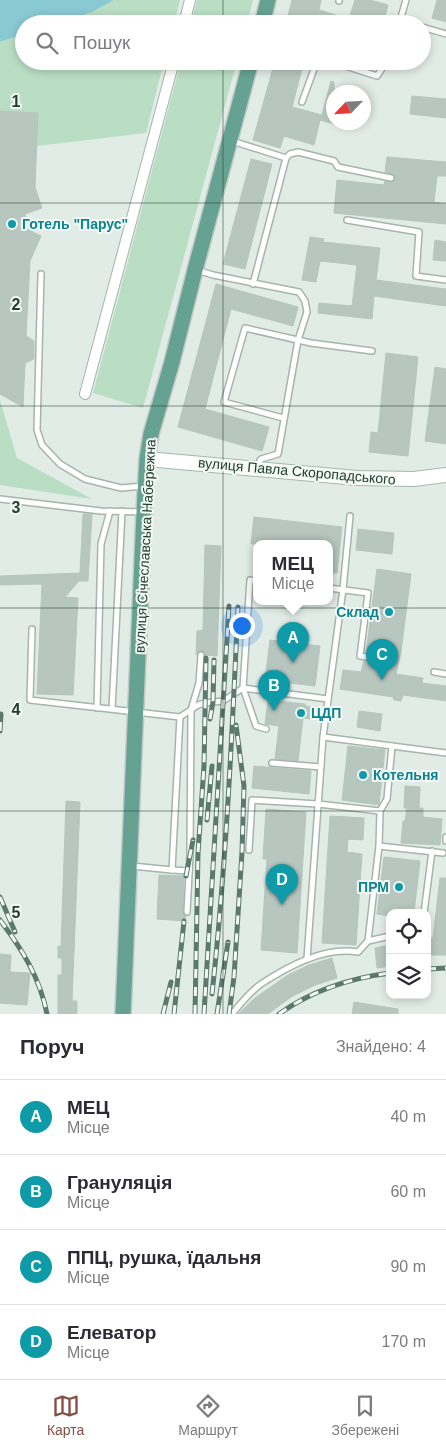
<!DOCTYPE html>
<html lang="uk">
<head>
<meta charset="utf-8">
<style>
  :root { --surface:#fff; --page:#f7f7f7; --text:#2b2b33; --muted:#7c7c81; --line:#e1e1e2; --accent:#854f44 }
  body { margin:0; font-family:Helvetica,sans-serif; background:var(--page); color:var(--text) }
  .controls { position:absolute; right:15px; bottom:15px; display:grid; overflow:hidden; border-radius:10px; box-shadow:0 2px 8px #0003 }
  .controls button { width:45px; height:45px; display:grid; place-items:center; padding:0; border:0; border-bottom:1px solid var(--line); background:var(--surface); color:var(--text); font:25px sans-serif }
  .compass { position:absolute; left:326px; top:85px; width:45px; height:45px; border-radius:50%; background:var(--surface); box-shadow:0 2px 8px #0003; rotate:245deg }
  .you { position:absolute; left:241px; top:625px; width:18px; height:18px; margin:-12px; border:4px solid #fff; border-radius:50%; background:#1a73e8; box-shadow:0 0 0 8px #1a73e833 }
  .badge { display:grid; place-items:center; width:32px; height:32px; border-radius:50%; background:var(--accent); color:#fff; font-size:16px; font-weight:700 }
  .pin { position:absolute; translate:-50% -41px; filter:drop-shadow(0 1px 2px #0008) }
  .pin::after { content:''; position:absolute; top:26px; width:18px; height:15px; background:inherit; clip-path:polygon(0 0,100% 0,50% 100%) }
  .popup { position:absolute; left:253px; top:540px; width:80px; height:65px; box-sizing:border-box; display:grid; place-content:center; border-radius:10px; background:var(--surface); filter:drop-shadow(0 1px 4px #0005); font-size:16px; white-space:nowrap; color:var(--muted) }
  .popup b { font-size:19px; color:var(--text) }
  .popup::after { content:''; position:absolute; left:50%; top:100%; margin-left:-10px; border:10px solid transparent; border-top-color:var(--surface) }
  .list { margin:0; padding:0; list-style:none }
  h2 { display:flex; justify-content:space-between; align-items:center; height:65px; margin:0; padding:0 20px; font-size:21px }
  h2 small { font-size:16px; font-weight:400; color:var(--muted) }
  .list li { display:grid; grid-template-columns:32px 1fr auto; gap:15px; align-items:center; box-sizing:border-box; height:75px; padding:0 20px; border-top:1px solid var(--line) }
  .list b { display:block; font-size:19px; white-space:nowrap }
  .list p { margin:0; font-size:16px; white-space:nowrap; color:var(--muted) }
  .list em { font-size:16px; font-style:normal; color:var(--muted) }
  .icon { flex:none; width:28px; height:28px; fill:none; stroke:currentColor; stroke-width:2; stroke-linecap:round; stroke-linejoin:round }
  .map { position:relative; flex:none; width:446px; height:1014px; overflow:hidden }
  .search { position:absolute; background:var(--surface); box-shadow:0 2px 8px #0003; left:15px; right:15px; top:15px; height:55px; display:flex; align-items:center; gap:12px; box-sizing:border-box; padding:0 18px; border-radius:28px; color:var(--muted); font-size:19px }
  .sheet { height:365px; background:var(--surface) }
  nav { display:flex; justify-content:space-around; align-items:center; box-sizing:border-box; height:70px; border-top:1px solid var(--line); background:var(--surface); font-size:14px; color:var(--muted) }
  nav a { display:grid; justify-items:center; gap:2px }
  nav .on { color:var(--accent) }
  .map>svg:first-child { display:block }
  .green { fill:#badec3 }
  .water { fill:#89c9d2 }
  .building { fill:#b7c7c0; stroke:#b4c6be }
  .lines { fill:none; stroke-linecap:round; stroke-linejoin:round }
  .lane-casing { stroke:#a5b4ae; stroke-width:8 }
  .street-casing { stroke:#a5b4ae; stroke-width:12 }
  .secondary-casing { stroke:#a0b8af; stroke-width:16 }
  .primary-casing { stroke:#c1c9c6; stroke-width:18 }
  .lane { stroke:#fff; stroke-width:5 }
  .street { stroke:#fff; stroke-width:10 }
  .secondary { stroke:#fff; stroke-width:14 }
  .primary { stroke:#66a291; stroke-width:15 }
  .rail-casing { stroke:#5c7970; stroke-width:5 }
  .rail { stroke:#f3f9f5; stroke-width:3; stroke-dasharray:9; stroke-linecap:butt }
  .grid { fill:none; stroke:#223e35; stroke-width:1; stroke-opacity:0.55 }
  .culture-dot { fill:#0f9aa8; stroke:#f3f9f5; stroke-width:2 }
  .labels { text-anchor:middle; dominant-baseline:central; stroke-width:4; stroke-linejoin:round; paint-order:stroke }
  .culture-label { font-size:14px; font-weight:bold; fill:#0d838f; stroke:#f3f9f5; text-anchor:start }
  .street-label { font-size:14px; fill:#223e35; stroke:#f3f9f5 }
  .grid-label { font-size:16px; text-anchor:middle; font-weight:bold; fill:#223e35; stroke:#f3f9f5; stroke-width:4; stroke-linejoin:round; paint-order:stroke }
</style>
</head>
<body>
<div class="map">
<svg width="446" height="1014" viewBox="0 0 446 1014">
  <rect width="100%" height="100%" fill="#e2ece7"/>
  <!-- green -->
  <g class="green">
    <polygon points="114,0 180,0 174,24 57,24 92,12"/>
    <polygon points="197,0 253,0 247,24 191,24"/>
    <polygon points="24,34 24,61 164,61 146,133 37,146 38,113 0,111 0,42"/>
    <polygon points="181,61 237,61 143,408 93,393"/>
    <polygon points="0,400 17,458 92,499 0,485"/>
  </g>
  <!-- water -->
  <polygon class="water" points="0,0 114,0 92,12 57,24 24,24 24,34 0,42"/>
  <!-- building -->
  <g class="building">
    <polygon points="292,0 321,0 319,10 349,19 355,0 370,0 388,5 383,24 286,24"/>
    <polygon points="437,0 446,0 446,22 432,18"/>
    <polygon points="275,61 304,61 292,107 322,115 331,81 334,82 334,124 320,120 314,145 284,136 280,148 253,140"/>
    <polygon points="412,96 446,99 446,118 410,114"/>
    <polygon points="0,111 38,113 35,187 42,208 25,214 26,221 23,227 41,236 30,261 26,336 34,341 34,359 25,363 23,407 0,394"/>
    <polygon points="387,157 446,162 446,176 437,176 434,202 446,204 446,224 334,213 337,180 384,185 385,181 394,181 395,178 394,175 385,172"/>
    <polygon points="251,159 272,164 245,269 223,264"/>
    <polygon points="310,237 324,239 323,242 380,248 376,280 446,289 446,306 374,296 372,319 318,313 319,303 352,306 357,265 320,261 316,282 302,280"/>
    <polygon points="435,240 446,242 446,261 433,260"/>
    <polygon points="216,284 298,307 293,326 231,309 205,409 269,427 262,451 178,427"/>
    <polygon points="386,353 418,357 408,456 369,452 371,432 378,433"/>
    <polygon points="435,367 446,369 446,444 425,441"/>
    <polygon points="83,514 92,514 88,581 79,581 65,597 78,598 73,695 37,694 42,584 0,585 0,576 80,573"/>
    <polygon points="254,517 342,527 337,573 329,573 329,544 251,544"/>
    <polygon points="358,529 394,533 392,554 356,550"/>
    <polygon points="205,545 221,546 217,656 205,655 204,652 201,651 196,655 197,631 203,630"/>
    <polygon points="377,569 411,574 401,651 396,674 423,678 422,683 446,686 446,701 403,695 401,701 394,700 393,697 340,689 343,670 361,672 364,661 393,665 398,662 398,659 395,657 366,652"/>
    <polygon points="270,640 320,646 315,686 265,680"/>
    <polygon points="268,700 305,704 305,706 319,707 318,720 303,718 298,761 275,759 279,726 265,724"/>
    <polygon points="359,711 382,714 380,731 357,727"/>
    <polygon points="348,746 385,750 379,805 342,800"/>
    <polygon points="254,766 311,771 309,794 252,788"/>
    <polygon points="405,786 420,787 419,808 423,808 423,817 442,819 440,845 401,843 403,821 405,821 407,808 404,808"/>
    <polygon points="66,801 80,802 72,1001 77,1001 77,1014 58,1014 58,975 62,975 62,958 58,958 58,946 61,947"/>
    <polygon points="266,809 306,812 297,953 261,950 267,859 263,859"/>
    <polygon points="330,816 364,818 363,840 348,839 347,852 362,854 356,945 322,943"/>
    <polygon points="384,857 420,861 414,913 390,913 390,916 377,914"/>
    <polygon points="159,875 184,876 183,912 186,916 185,921 157,919"/>
    <polygon points="440,878 446,878 446,955 427,955 427,939 433,938"/>
    <polygon points="390,945 390,966 377,968 375,948"/>
    <polygon points="0,954 11,955 10,972 30,973 27,1005 0,1003"/>
    <polygon points="332,958 337,978 315,985 291,997 268,1014 238,1014 255,998 288,975 309,965"/>
    <polygon points="354,1002 398,1009 398,1014 352,1014"/>
  </g>
  <g class="lines">
    <!-- lane casing -->
    <g class="lane-casing">
      <g id="lane">
        <polyline points="339,1 339,0"/>
        <polyline points="400,21 410,24"/>
        <polyline points="399,24 406,0"/>
        <polyline points="422,27 446,34"/>
        <polyline points="330,61 377,76 387,61"/>
        <polyline points="302,102 317,61"/>
        <polyline points="232,141 286,158"/>
        <polyline points="347,220 419,232 416,276 446,280"/>
        <polyline points="197,270 213,275 299,292 305,301 307,312 298,340 278,454 261,459 256,468"/>
        <polyline points="41,274 37,430 42,445 60,464 85,479 121,488 143,486"/>
        <polyline points="253,284 286,158 290,154 298,152 334,161 338,167 391,178"/>
        <polyline points="283,418 224,402 245,328 311,343 372,351"/>
        <polyline points="0,499 101,511 144,512"/>
        <polyline points="257,581 250,580 243,688 256,726 266,729"/>
        <polyline points="329,588 368,593 360,656 394,661"/>
        <polyline points="32,629 30,700 180,717 198,705 205,703 223,701 243,688 328,699"/>
        <polyline points="434,672 446,674"/>
        <polyline points="97,708 101,544 110,511"/>
        <polyline points="112,709 122,511"/>
        <polyline points="323,737 446,753"/>
        <polyline points="272,763 321,767"/>
        <polyline points="446,841 446,837"/>
        <polyline points="379,846 443,853"/>
        <polyline points="249,850 252,800 318,804 380,811"/>
        <polyline points="132,866 172,870 180,717"/>
        <polyline points="172,870 189,871"/>
        <polyline points="187,912 190,855 191,710 199,683 201,655"/>
        <polyline points="424,913 432,851"/>
        <polyline points="368,941 390,936"/>
        <polyline points="307,959 323,737 343,589 350,516"/>
        <path d="M232 1014C240 1004 251 991 261 984 288 966 326 946 358 952L368 941 379 846 380 811 387 799 392 746"/>
      </g>
    </g>
    <!-- street casing -->
    <g class="street-casing">
      <g id="street">
        <polyline points="184,24 190,0"/>
        <polyline points="85,394 174,61"/>
      </g>
    </g>
    <!-- secondary casing -->
    <g class="secondary-casing">
      <polyline id="secondary" points="147,459 357,478 414,479 446,475"/>
    </g>
    <!-- primary casing -->
    <g class="primary-casing">
      <g id="primary">
        <polyline points="262,24 268,0"/>
        <polyline points="123,1014 144,512 147,459 151,434 172,362 195,270 251,61"/>
      </g>
    </g>
    <!-- lane -->
    <use href="#lane" class="lane"/>
    <!-- street -->
    <use href="#street" class="street"/>
    <!-- secondary -->
    <use href="#secondary" class="secondary"/>
    <!-- primary -->
    <use href="#primary" class="primary"/>
    <!-- rail casing -->
    <g class="rail-casing">
      <g id="rail">
        <polyline points="210,719 213,702 214,660"/>
        <polyline points="0,731 1,714"/>
        <polyline points="207,820 212,766"/>
        <polyline points="186,876 193,840"/>
        <polyline points="0,897 15,932"/>
        <path d="M0 920C22 949 40 978 47 1014"/>
        <polyline points="427,969 446,968"/>
        <path d="M212 994C226 866 232 736 238 607"/>
        <polyline points="163,1014 171,982"/>
        <polyline points="174,1014 184,921"/>
        <polyline points="195,1014 198,853 204,766 206,658"/>
        <polyline points="204,1014 229,606"/>
        <polyline points="217,1014 228,942"/>
        <polyline points="229,1014 234,977 242,852 244,786 236,725"/>
        <path d="M279 1014C311 991 351 978 390 973"/>
      </g>
    </g>
    <!-- rail -->
    <use href="#rail" class="rail"/>
  </g>
  <!-- grid -->
  <path class="grid" d="M223 0V24M223 61V1014M0 203H446M0 406H446M0 608H446M0 811H446"/>
  <!-- markers -->
  <g class="culture-dot">
    <circle cx="12" cy="224" r="5"/>
    <circle cx="389" cy="612" r="5"/>
    <circle cx="301" cy="713" r="5"/>
    <circle cx="363" cy="775" r="5"/>
    <circle cx="399" cy="887" r="5"/>
  </g>
  <g class="labels">
    <!-- culture labels -->
    <g class="culture-label">
      <text x="22" y="224">Готель "Парус"</text>
      <text x="379" y="612" text-anchor="end">Склад</text>
      <text x="311" y="713">ЦДП</text>
      <text x="373" y="775">Котельня</text>
      <text x="389" y="887" text-anchor="end">ПРМ</text>
    </g>
    <!-- street labels -->
    <g class="street-label">
      <text transform="translate(297 471) rotate(5)">вулиця Павла Скоропадського</text>
      <text transform="translate(145 546) rotate(-87)">вулиця Січеславська Набережна</text>
    </g>
  </g>
  <g class="grid-label">
    <text x="16" y="107">1</text>
    <text x="16" y="310">2</text>
    <text x="16" y="513">3</text>
    <text x="16" y="715">4</text>
    <text x="16" y="918">5</text>
  </g>
</svg>
<div class="controls">
<button><svg class="icon" aria-label="locate" viewBox="0 0 24 24"><circle cx="12" cy="12" r="6"/><path d="M12 2v4M12 18v4M2 12h4M18 12h4"/></svg></button>
<button><svg class="icon" aria-label="layers" viewBox="0 0 24 24"><path d="M12 4l9 5-9 5-9-5zM3 14l9 5 9-5"/></svg></button>
</div>
<svg class="compass" viewBox="-18 -18 36 36"><path d="M0-13l5 13h-10z" fill="#e53935"/><path d="M0 13l5-13h-10z" fill="#7c7c81"/></svg>
<div class="you"></div>
<div class="pin badge" style="left:293px;top:663px;background:#0f9aa8">A</div>
<div class="popup"><b>МЕЦ</b>Місце</div>
<div class="pin badge" style="left:274px;top:711px;background:#0f9aa8">B</div>
<div class="pin badge" style="left:382px;top:680px;background:#0f9aa8">C</div>
<div class="pin badge" style="left:282px;top:905px;background:#0f9aa8">D</div>
<div class="search"><svg class="icon" aria-label="search" viewBox="0 0 24 24"><circle cx="10" cy="10" r="6"/><path d="M15 15l6 6"/></svg>Пошук</div>
</div>
<section class="sheet">
<h2>Поруч<small>Знайдено: 4</small></h2>
<ul class="list">
<li><span class="badge" style="background:#0f9aa8">A</span><div><b>МЕЦ</b><p>Місце</p></div><em>40 m</em></li>
<li><span class="badge" style="background:#0f9aa8">B</span><div><b>Грануляція</b><p>Місце</p></div><em>60 m</em></li>
<li><span class="badge" style="background:#0f9aa8">C</span><div><b>ППЦ, рушка, їдальня</b><p>Місце</p></div><em>90 m</em></li>
<li><span class="badge" style="background:#0f9aa8">D</span><div><b>Елеватор</b><p>Місце</p></div><em>170 m</em></li>
</ul>
</section>
<nav>
<a class="on"><svg class="icon" aria-label="map" viewBox="0 0 24 24"><path d="M3 6l6-2 6 2 6-2v14l-6 2-6-2-6 2zM9 4v14M15 6v14"/></svg>Карта</a>
<a><svg class="icon" aria-label="directions" viewBox="0 0 24 24"><path d="M12 3l9 9-9 9-9-9zM9 14v-3h6M13 9l2 2-2 2"/></svg>Маршрут</a>
<a><svg class="icon" aria-label="saved" viewBox="0 0 24 24"><path d="M7 4h10v16l-5-4-5 4z"/></svg>Збережені</a>
</nav>
</body>
</html>
